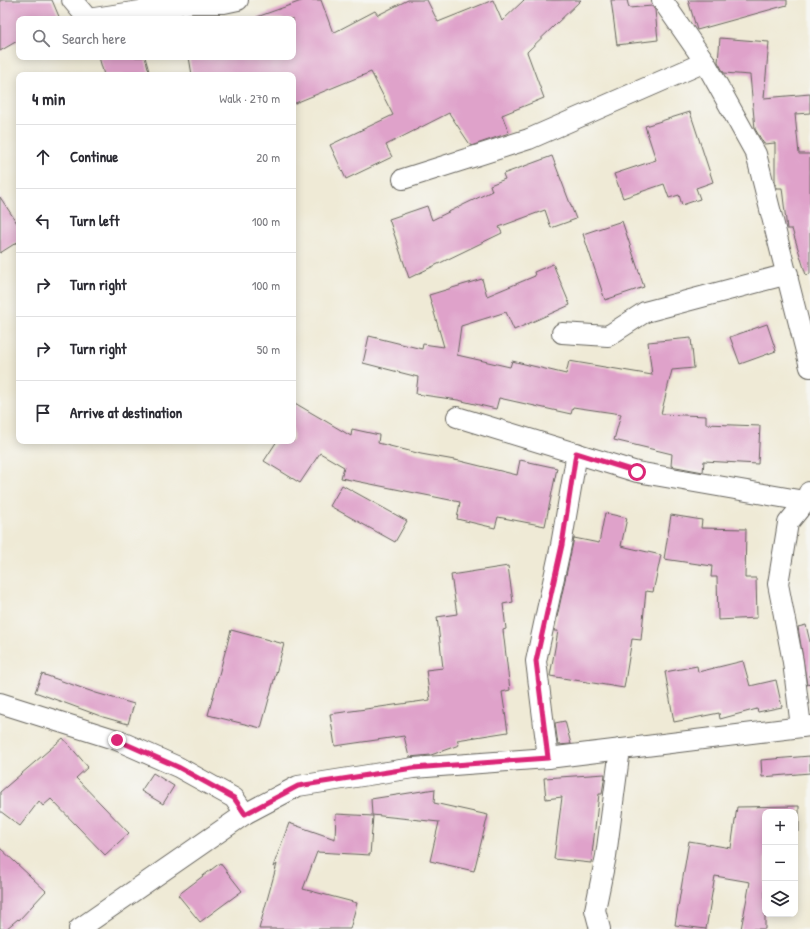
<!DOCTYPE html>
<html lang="en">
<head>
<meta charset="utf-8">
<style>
  :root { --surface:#fff; --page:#f2f2f3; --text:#2b2b33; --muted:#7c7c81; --line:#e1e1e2 }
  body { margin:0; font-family:"Patrick Hand",sans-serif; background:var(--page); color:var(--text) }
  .controls { position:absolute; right:12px; bottom:12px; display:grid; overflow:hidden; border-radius:8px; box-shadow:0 2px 10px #0003 }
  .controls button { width:36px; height:36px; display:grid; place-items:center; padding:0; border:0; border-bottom:1px solid var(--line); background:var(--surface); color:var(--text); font:20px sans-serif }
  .stop { position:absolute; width:12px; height:12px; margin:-9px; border:3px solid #db2777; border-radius:50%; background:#fff }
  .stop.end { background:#db2777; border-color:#fff; box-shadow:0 1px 4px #0008 }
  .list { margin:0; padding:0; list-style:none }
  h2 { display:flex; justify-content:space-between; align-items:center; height:52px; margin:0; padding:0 16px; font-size:17px }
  h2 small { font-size:13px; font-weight:400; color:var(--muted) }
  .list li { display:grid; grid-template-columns:26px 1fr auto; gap:12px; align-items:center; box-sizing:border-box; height:64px; padding:0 16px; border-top:1px solid var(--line) }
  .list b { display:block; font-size:15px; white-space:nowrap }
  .list em { font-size:13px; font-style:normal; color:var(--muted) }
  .icon { flex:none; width:22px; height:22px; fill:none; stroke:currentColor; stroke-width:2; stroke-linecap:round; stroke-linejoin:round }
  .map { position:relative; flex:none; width:810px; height:929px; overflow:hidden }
  .search { position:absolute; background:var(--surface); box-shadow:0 2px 10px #0003; left:16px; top:16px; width:280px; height:44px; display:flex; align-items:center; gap:10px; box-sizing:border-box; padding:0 14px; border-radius:8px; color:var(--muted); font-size:15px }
  .panel { position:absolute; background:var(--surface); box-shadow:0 2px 10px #0003; left:16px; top:72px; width:280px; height:372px; border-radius:8px }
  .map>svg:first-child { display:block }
  .building { fill:#dfa2ca }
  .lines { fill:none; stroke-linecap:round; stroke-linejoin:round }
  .minor-casing { stroke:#66645d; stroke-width:22 }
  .minor { stroke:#fff; stroke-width:20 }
  .route { stroke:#db2777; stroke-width:5 }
</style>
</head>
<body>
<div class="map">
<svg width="810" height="929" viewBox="0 0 810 929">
  <rect width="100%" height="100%" fill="#f6f6f2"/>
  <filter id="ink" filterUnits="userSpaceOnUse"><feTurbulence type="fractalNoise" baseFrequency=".025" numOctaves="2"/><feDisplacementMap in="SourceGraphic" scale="8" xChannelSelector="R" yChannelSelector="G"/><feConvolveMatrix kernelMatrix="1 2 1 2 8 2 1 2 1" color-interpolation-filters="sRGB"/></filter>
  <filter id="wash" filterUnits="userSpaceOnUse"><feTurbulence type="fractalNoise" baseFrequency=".012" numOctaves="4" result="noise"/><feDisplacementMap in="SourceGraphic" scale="16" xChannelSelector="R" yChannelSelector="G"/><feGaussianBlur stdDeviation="0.9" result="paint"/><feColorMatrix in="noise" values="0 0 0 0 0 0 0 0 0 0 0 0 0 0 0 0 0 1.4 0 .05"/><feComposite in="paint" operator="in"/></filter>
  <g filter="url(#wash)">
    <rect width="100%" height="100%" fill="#efead6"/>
    <g id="blocks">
      <!-- building -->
      <g class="building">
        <polygon points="0,0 52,0 60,19 19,19 19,40 0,51"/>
        <polygon points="304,0 321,0 333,33 375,11 378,15 408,0 427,0 438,22 493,0 502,21 524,0 581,0 527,52 544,98 502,115 509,133 471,146 449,113 386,145 392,157 346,179 330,145 393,115 371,72 293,104 293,75 192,75 189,57 293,57 293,19 258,19 257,17"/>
        <polygon points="611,0 627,0 629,8 652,6 655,10 658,40 617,45"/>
        <polygon points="688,0 787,0 787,5 697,30"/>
        <polygon points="720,38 769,42 764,98 810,94 810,113 795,114 799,154 810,154 810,274 806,275 792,229 787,229 782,188 777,188 775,182 775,143 764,144 755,129 750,75 724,73 718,62"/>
        <polygon points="99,57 145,57 150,75 104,75"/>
        <polygon points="690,112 713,182 696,188 700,199 682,205 679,195 669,198 664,184 623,198 614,174 656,160 645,126"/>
        <polygon points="552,156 576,219 551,228 545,210 499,227 502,233 409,278 389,219 427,206 432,220 492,191 490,185 505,179 503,174"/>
        <polygon points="0,197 19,226 19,241 0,253"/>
        <polygon points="622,221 644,287 605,300 583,234"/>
        <polygon points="553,264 570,305 514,330 506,312 461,326 457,355 510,367 512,361 566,374 569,361 652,375 648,342 691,338 694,368 672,370 661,414 706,416 706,424 760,426 758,464 704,461 703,472 671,466 672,454 614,440 621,414 573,407 571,414 499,398 496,409 458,400 416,394 418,377 363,363 369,336 422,349 423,344 444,347 429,295 482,279 487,296 535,276 534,272"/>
        <polygon points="767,324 776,351 740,364 730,337"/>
        <polygon points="293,402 351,436 352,429 379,435 378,443 421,454 460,461 517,475 520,460 557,468 545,526 498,517 495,528 457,519 460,502 341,478 344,467 320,453 300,483 264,461 277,441 293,441"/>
        <polygon points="342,485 407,521 395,542 330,506"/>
        <polygon points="605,513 627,518 621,546 661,555 653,592 646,591 641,640 632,639 624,688 550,676 558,631 554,631 574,538 599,543"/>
        <polygon points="671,515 702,520 701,528 746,529 745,578 756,578 757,618 718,620 717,577 711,577 712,566 664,559"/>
        <polygon points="508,566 513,602 503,604 506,629 503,630 510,690 502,692 508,732 457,740 459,745 431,755 409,757 404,736 335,746 330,714 430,700 426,670 443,668 437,617 457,614 451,575"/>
        <polygon points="806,625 810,642 810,684 807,685 798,627"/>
        <polygon points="231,630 284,644 261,728 208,715"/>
        <polygon points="743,661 750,686 776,680 782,707 758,712 757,709 720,719 719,713 674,722 665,672 697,666 698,672"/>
        <polygon points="42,674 96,693 134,704 128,724 103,717 35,692"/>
        <polygon points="565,721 571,744 558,745 555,723"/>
        <polygon points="63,738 88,767 76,778 129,833 105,855 51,799 43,806 39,801 20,826 0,811 0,792"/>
        <polygon points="810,756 810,773 762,777 761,760"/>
        <polygon points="153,773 174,786 163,804 141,791"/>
        <polygon points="605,774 602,794 599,794 591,863 554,859 562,797 546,799 544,778"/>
        <polygon points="435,789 434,803 488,815 474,871 430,861 439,822 372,815 371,799"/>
        <polygon points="799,806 799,831 795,831 795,812 765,812 765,929 741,929 750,882 715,876 706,929 675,925 689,841 731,848 737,807"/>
        <polygon points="336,814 373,816 370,855 317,852 303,889 357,903 350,929 259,929 277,864 273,867 289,823 335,839"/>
        <polygon points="0,848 46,891 19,920 18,919 6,929 0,929"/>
        <polygon points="220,863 242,891 200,922 178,895"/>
      </g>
    </g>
  </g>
  <g filter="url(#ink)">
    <use href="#blocks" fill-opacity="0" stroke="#66645d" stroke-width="1"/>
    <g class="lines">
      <!-- minor casing -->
      <g class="minor-casing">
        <g id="minor">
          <polyline points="72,0 88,19 191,3 224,3 238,0"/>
          <polyline points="662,0 705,62 756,154 810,367"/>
          <polyline points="403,179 529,139 705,62"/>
          <polyline points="562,333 608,336 645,312 788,274"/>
          <polyline points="457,417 637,472 810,502"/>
          <polyline points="0,703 117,740 178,767 234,798 245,814"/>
          <polyline points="801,727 793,662 778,584 788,523 805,502 809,492"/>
          <polyline points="548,758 536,661 561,545 577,453"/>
          <polyline points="79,929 245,814 298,786 413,768 548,758 810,726"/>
          <polyline points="600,929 595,910 606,856 620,749"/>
        </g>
      </g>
      <!-- minor -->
      <use href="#minor" class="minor"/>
    </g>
  </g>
  <g class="lines" filter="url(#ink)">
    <!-- route -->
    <polyline class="route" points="117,740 178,767 234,798 245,814 298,786 413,768 548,758 536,661 562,545 576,453 637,472"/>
  </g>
</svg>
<div class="controls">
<button>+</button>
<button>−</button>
<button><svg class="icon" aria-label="layers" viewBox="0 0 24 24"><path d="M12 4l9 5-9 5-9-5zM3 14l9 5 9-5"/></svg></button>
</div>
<div class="stop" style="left:637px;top:472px"></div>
<div class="stop end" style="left:117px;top:740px"></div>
<div class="search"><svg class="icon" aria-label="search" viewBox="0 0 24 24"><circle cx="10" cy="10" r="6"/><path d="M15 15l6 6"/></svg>Search here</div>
<section class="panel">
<h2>4 min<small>Walk · 270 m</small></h2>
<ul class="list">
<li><svg class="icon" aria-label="ahead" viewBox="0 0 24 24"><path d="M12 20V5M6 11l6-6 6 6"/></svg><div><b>Continue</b></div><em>20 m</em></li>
<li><svg class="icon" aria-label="left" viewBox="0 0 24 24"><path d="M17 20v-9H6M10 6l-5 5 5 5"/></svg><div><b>Turn left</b></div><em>100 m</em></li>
<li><svg class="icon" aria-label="right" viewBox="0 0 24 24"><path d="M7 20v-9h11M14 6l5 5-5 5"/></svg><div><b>Turn right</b></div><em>100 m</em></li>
<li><svg class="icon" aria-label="right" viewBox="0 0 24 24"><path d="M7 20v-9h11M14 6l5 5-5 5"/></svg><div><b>Turn right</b></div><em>50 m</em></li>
<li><svg class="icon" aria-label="arrive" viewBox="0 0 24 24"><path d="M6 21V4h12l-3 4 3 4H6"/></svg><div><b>Arrive at destination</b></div></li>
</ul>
</section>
</div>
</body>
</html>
